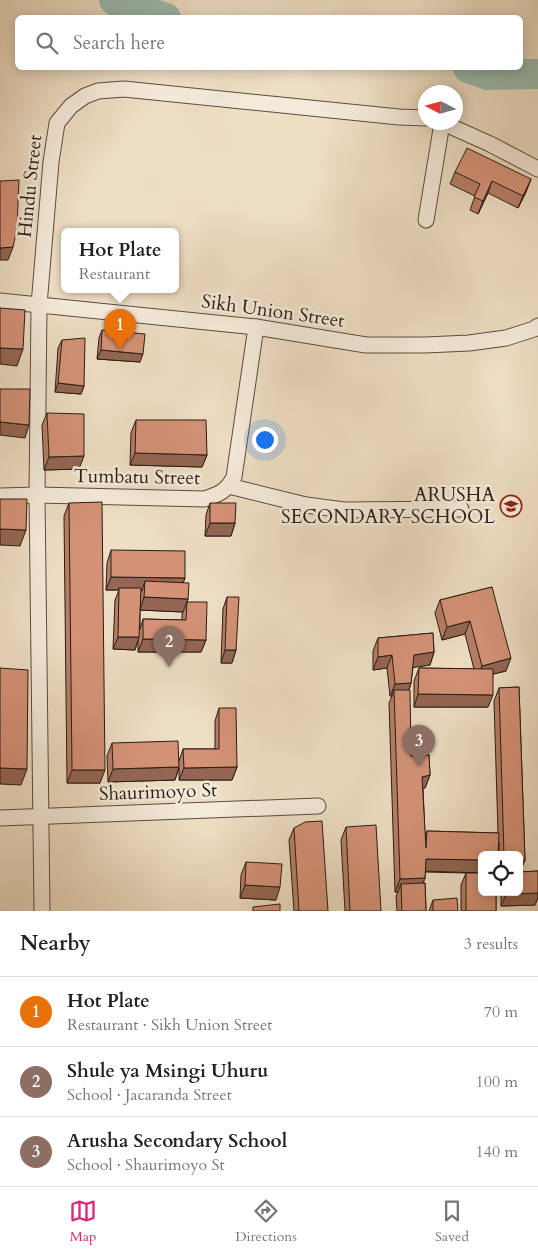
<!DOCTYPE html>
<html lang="en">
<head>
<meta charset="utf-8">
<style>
  :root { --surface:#fff; --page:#f2f2f2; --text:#222; --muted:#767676; --line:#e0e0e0; --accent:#db2777 }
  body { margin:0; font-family:Cardo,serif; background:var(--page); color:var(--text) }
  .controls { position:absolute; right:15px; bottom:15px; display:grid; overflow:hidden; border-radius:8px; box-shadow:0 2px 12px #0003 }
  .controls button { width:45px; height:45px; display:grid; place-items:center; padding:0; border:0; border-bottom:1px solid var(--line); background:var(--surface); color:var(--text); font:25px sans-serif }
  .compass { position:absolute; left:418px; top:85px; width:45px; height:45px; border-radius:50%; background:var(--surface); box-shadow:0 2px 12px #0003; rotate:276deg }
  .you { position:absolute; left:264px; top:439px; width:18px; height:18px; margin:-12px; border:4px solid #fff; border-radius:50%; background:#1a73e8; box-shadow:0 0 0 8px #1a73e833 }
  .badge { display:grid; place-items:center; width:32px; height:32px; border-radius:50%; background:var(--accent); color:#fff; font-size:16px; font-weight:700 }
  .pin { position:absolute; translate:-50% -41px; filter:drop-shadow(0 1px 2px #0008) }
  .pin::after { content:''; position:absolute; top:26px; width:18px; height:15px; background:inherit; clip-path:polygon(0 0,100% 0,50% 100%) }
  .popup { position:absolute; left:61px; top:228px; width:118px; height:65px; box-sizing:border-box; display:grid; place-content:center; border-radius:8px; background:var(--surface); filter:drop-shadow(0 1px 4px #0005); font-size:16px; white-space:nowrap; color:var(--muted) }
  .popup b { font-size:19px; color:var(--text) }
  .popup::after { content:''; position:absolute; left:50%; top:100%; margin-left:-10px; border:10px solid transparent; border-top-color:var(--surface) }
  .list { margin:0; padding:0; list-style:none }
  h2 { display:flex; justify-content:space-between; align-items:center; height:65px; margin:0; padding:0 20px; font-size:21px }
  h2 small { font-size:16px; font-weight:400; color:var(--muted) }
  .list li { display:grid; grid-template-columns:32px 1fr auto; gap:15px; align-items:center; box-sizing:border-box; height:70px; padding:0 20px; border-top:1px solid var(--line) }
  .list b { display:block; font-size:19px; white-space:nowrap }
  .list p { margin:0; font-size:16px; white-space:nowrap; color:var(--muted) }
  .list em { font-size:16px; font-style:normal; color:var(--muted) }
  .icon { flex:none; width:28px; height:28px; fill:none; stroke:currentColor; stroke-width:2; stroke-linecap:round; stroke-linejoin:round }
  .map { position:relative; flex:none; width:538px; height:911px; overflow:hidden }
  .search { position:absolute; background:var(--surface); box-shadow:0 2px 12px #0003; left:15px; right:15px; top:15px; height:55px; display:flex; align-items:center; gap:12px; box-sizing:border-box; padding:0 18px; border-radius:8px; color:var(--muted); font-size:19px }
  .sheet { height:275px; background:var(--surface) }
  nav { display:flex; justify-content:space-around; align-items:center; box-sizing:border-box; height:70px; border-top:1px solid var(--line); background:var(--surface); font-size:14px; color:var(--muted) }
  nav a { display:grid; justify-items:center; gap:2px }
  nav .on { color:var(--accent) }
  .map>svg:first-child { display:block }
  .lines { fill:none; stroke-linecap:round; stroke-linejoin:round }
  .river { stroke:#9abcb0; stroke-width:30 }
  .minor-casing { stroke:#5a4c40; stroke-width:17 }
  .minor { stroke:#f4ead9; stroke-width:15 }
  .wall { fill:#b67e66; stroke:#281c14; fill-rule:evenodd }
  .shaded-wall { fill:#946653; stroke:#281c14 }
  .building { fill:#d49277; stroke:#281c14 }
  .labels { text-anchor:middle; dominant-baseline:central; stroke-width:5; stroke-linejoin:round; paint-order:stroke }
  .street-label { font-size:19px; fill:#281c14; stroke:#f4ead9 }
  .poi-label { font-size:19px; fill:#281c14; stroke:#f4ead9; text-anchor:end }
</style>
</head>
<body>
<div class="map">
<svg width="538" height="911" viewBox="0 0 538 911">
  <rect width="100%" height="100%" fill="#eedec4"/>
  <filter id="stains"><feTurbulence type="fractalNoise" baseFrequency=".004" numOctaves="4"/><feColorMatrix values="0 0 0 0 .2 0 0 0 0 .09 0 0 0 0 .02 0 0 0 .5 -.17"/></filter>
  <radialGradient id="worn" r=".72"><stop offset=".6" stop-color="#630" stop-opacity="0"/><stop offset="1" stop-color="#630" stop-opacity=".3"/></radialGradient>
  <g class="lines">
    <!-- river -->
    <g class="river">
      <polyline points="114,0 117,2 166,18"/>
      <polyline points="468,68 488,75 538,74"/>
    </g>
    <!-- minor casing -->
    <g class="minor-casing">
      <g id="minor">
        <polyline points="441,122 490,144 538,169"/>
        <polyline points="426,220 442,123"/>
        <polyline points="0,301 256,327 366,345 425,345 469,343 506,338 534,329 538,326"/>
        <polyline points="229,486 306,505 344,510 461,509"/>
        <path d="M0 496 37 495 205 499C219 494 227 491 234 477L256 327"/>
        <polyline points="0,818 318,806"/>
        <polyline points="42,911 37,495 39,305 51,162 57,123 71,106 85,96 98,91 124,89 399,117 426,118"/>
      </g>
    </g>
    <!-- minor -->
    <use href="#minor" class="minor"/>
  </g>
  <!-- wall -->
  <g class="wall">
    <polygon points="455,172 531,179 526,192 518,208 488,193 478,214 470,210 475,196 450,184"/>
    <polygon points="102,330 140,362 97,359 99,338"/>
    <polygon points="62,340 84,386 81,394 55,392 58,348"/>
    <polygon points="47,413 79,469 44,470 42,425"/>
    <polygon points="136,420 207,455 202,467 130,465 131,433"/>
    <polygon points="69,503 100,783 67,783 64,516"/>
    <polygon points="210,503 235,523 231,536 205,536 206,515"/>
    <path d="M111 550 185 578 183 583 188 599 187 602 206 640 201 652H138V640L135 650 113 649 115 600 119 590H106L107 563ZM140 610 183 612 182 615V620L143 619 140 629Z"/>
    <polygon points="492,587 506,671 493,674 488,707 414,707 414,681 419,668 474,669 465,634 442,640 435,613 440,600"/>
    <polygon points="227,597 236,650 232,663 221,663 223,609"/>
    <polygon points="433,633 434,652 430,665 413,667 411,683 409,690 411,756 429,755 430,775 425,788 423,788 425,836 427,831 498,833 494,701 499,688 519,687 525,860 520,872 538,871 538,897 535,905 501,906 501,892 519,892 519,855 499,855 499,842 498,855 482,855 482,892 496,892 496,911 461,911 461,885 466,873 425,872 425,878 423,883 425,883 426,911 397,911 396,896 398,892 395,892 389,703 392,696 390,696 387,668 373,670 373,651 378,638"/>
    <polygon points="219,708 237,767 232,780 179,780 179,768 175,780 108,782 107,756 112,743 179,761 183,749 215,749 215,721"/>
    <polygon points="346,827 381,911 345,911 341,840"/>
    <polygon points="294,828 328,911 294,911 289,840"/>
    <polygon points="246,862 276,900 240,898 241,875"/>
    <polygon points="433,900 458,911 429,911"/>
  </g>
  <!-- shaded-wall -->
  <g class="shaded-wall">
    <polygon points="531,179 526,192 518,208 523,196"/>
    <polygon points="492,181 488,193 478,214 483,201"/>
    <polygon points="13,247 8,260 0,260 0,248"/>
    <polygon points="0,348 23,349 17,366 0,364"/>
    <polygon points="101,350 143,354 140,362 97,359"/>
    <polygon points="58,383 84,386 81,394 55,392"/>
    <polygon points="0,422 29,425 25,438 0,435"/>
    <polygon points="135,453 207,455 202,467 130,465"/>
    <polygon points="84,456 79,469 44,470 49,457"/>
    <polygon points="210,523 235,523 231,536 205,536"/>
    <polygon points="0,529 26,530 20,546 0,545"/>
    <polygon points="111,577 185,578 180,591 145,581 142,591 119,590 119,588 119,590 106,590"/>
    <polygon points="144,597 188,599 183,612 140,610"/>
    <polygon points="470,621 465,634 442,640 447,627"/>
    <polygon points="118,637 139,637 135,650 113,649"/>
    <polygon points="143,639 206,640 201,652 138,652"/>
    <polygon points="225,650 236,650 232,663 221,663"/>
    <polygon points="434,652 430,665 410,668 414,655"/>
    <polygon points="392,655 387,668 373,670 378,657"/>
    <polygon points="511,658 506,671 477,678 482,666"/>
    <polygon points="411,683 407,696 394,690 392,696 390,696 395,684"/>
    <polygon points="418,694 493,695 488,707 414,707"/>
    <polygon points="179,767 175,780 108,782 113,769"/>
    <polygon points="237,767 232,780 179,780 184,768"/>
    <polygon points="0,768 27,769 21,785 0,784"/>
    <polygon points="72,770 105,770 100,783 67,783"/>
    <polygon points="430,775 425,788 417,790 422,777"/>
    <polygon points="426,859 482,860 482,873 422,871"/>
    <polygon points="519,860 525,860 520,872 519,872"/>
    <polygon points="425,878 420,891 401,884 398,892 395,892 400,879"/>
    <polygon points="245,885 280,887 276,900 240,898"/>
    <polygon points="538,893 538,897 535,905 501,906 506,894"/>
  </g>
  <!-- building -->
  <g class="building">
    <polygon points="467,148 531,179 523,196 492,181 483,201 474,197 480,184 455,172"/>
    <polygon points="19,180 17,228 13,247 0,248 0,181"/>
    <polygon points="0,308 25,310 23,349 0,348"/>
    <polygon points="102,330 145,334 143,354 101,350"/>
    <polygon points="85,338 84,386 58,383 62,340"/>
    <polygon points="0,389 30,389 29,425 0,422"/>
    <polygon points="47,413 84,414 84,456 49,457"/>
    <polygon points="136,420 206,420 207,455 135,453"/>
    <polygon points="0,499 27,499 26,530 0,529"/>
    <polygon points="102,502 105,770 72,770 69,503"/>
    <polygon points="210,503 236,503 235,523 210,523"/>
    <polygon points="111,550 185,551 185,578 111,577"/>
    <polygon points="145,581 189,583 188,599 144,597"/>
    <polygon points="492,587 511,658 482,666 470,621 447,627 440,600"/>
    <polygon points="119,588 141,588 139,637 118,637"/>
    <polygon points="227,597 239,597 236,650 225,650"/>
    <polygon points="187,602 207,602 206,640 143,639 143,619 186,620"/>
    <polygon points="433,633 434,652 414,655 411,683 395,684 392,655 378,657 378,638"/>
    <polygon points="0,668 28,670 27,769 0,768"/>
    <polygon points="419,668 493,669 493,695 418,694"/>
    <polygon points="519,687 525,860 519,860 519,855 504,855 499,688"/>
    <polygon points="394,690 410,690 411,756 429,755 430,775 422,777 426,848 427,831 499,833 498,855 482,855 482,860 426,859 425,878 400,879"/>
    <polygon points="219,708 236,708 237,767 184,768 183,749 219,749"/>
    <polygon points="178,741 179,767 113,769 112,743"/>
    <polygon points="322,821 328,911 299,911 294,828 305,822"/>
    <polygon points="376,825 381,911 350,911 346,827"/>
    <polygon points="246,862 282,864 280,887 245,885"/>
    <polygon points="538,871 538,893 506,894 506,892 519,892 519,872"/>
    <polygon points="466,873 482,873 482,892 496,892 496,911 466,911"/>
    <polygon points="425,883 426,911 402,911 401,884"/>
    <polygon points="457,898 458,911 433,911 433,900"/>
    <polygon points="280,904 280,911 253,911 253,907"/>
  </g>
  <!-- icons -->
  <defs>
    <g id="school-ring" transform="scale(1.125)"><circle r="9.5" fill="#f4ead9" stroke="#8f2418" stroke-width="1.5"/><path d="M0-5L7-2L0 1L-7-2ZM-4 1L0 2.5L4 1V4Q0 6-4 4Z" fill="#8f2418"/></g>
  </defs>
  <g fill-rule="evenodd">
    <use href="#school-ring" x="511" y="506"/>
  </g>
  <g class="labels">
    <!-- street labels -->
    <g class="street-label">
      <text transform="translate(30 186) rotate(-84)">Hindu Street</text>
      <text transform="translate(273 311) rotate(8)">Sikh Union Street</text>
      <text transform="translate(137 477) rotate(1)">Tumbatu Street</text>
      <text transform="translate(158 792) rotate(-2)">Shaurimoyo St</text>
    </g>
    <!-- poi labels -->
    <g class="poi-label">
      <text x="495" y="495">ARUSHA<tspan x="495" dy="22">SECONDARY SCHOOL</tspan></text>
    </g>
  </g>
  <rect width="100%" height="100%" filter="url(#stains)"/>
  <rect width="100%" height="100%" fill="url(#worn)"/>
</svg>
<div class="controls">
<button><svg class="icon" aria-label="locate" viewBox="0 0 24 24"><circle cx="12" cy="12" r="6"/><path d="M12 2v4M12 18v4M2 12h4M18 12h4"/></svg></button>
</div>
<svg class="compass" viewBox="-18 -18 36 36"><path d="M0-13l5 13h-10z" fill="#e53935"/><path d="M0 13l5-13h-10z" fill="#767676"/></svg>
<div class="you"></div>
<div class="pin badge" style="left:120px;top:350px;background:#e8710a">1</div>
<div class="popup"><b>Hot Plate</b>Restaurant</div>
<div class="pin badge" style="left:169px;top:667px;background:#8d6e63">2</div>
<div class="pin badge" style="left:419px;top:766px;background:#8d6e63">3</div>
<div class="search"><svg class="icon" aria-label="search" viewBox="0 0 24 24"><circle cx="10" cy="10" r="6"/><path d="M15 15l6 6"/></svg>Search here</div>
</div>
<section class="sheet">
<h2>Nearby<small>3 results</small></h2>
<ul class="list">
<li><span class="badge" style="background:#e8710a">1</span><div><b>Hot Plate</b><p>Restaurant · Sikh Union Street</p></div><em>70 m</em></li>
<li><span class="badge" style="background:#8d6e63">2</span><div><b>Shule ya Msingi Uhuru</b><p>School · Jacaranda Street</p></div><em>100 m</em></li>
<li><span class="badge" style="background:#8d6e63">3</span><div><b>Arusha Secondary School</b><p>School · Shaurimoyo St</p></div><em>140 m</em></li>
</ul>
</section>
<nav>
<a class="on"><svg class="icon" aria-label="map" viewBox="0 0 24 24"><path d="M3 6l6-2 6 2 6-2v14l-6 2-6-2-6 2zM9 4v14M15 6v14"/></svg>Map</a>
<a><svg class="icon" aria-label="directions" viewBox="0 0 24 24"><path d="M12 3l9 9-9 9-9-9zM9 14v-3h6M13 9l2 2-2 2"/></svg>Directions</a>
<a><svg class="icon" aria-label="saved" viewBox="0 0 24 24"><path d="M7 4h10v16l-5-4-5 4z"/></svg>Saved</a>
</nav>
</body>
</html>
